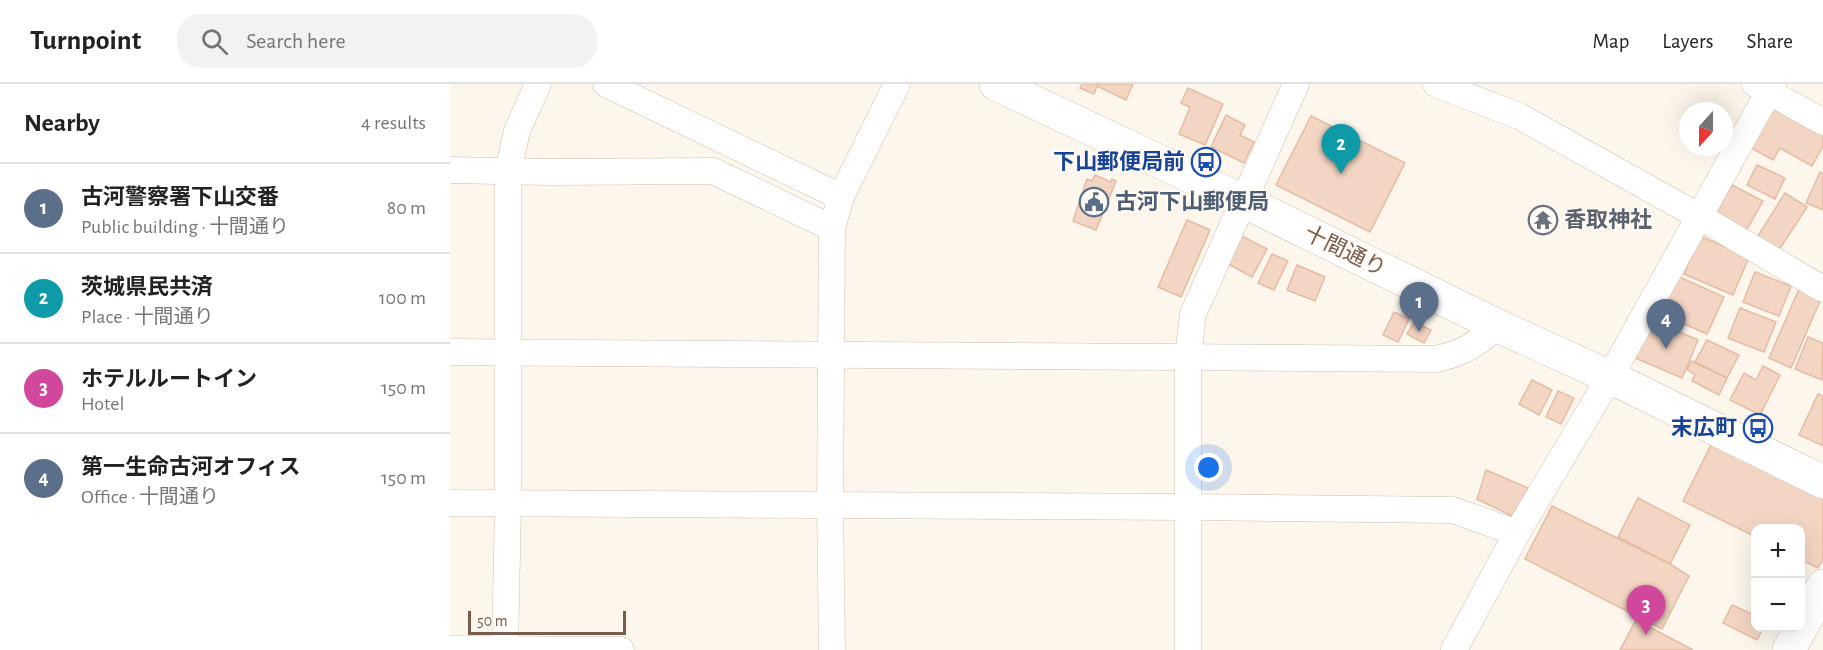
<!DOCTYPE html>
<html lang="en">
<head>
<meta charset="utf-8">
<style>
  :root { --surface:#fff; --page:#f2f2f2; --text:#222; --muted:#767676; --line:#e0e0e0; --accent:#e76f51 }
  body { margin:0; font-family:"Alegreya Sans","Noto Sans JP",sans-serif; background:var(--page); color:var(--text) }
  .controls { position:absolute; right:18px; bottom:18px; display:grid; overflow:hidden; border-radius:12px; box-shadow:0 6px 24px #0002 }
  .controls button { width:54px; height:54px; display:grid; place-items:center; padding:0; border:0; border-bottom:2px solid var(--line); background:var(--surface); color:var(--text); font:30px sans-serif }
  .compass { position:absolute; left:1229px; top:18px; width:54px; height:54px; border-radius:50%; background:var(--surface); box-shadow:0 6px 24px #0002; rotate:201deg }
  .scale { position:absolute; left:18px; bottom:15px; width:158px; box-sizing:border-box; padding-left:6px; border:3px solid #7a5c4d; border-top:0; font-size:16px; line-height:21px; white-space:nowrap; color:#7a5c4d; -webkit-text-stroke:4px #fffaf3; paint-order:stroke }
  .you { position:absolute; left:759px; top:384px; width:21px; height:21px; margin:-15px; border:4px solid #fff; border-radius:50%; background:#1a73e8; box-shadow:0 0 0 9px #1a73e833 }
  .badge { display:grid; place-items:center; width:39px; height:39px; border-radius:50%; background:var(--accent); color:#fff; font-size:20px; font-weight:700 }
  .pin { position:absolute; translate:-50% -50px; filter:drop-shadow(0 2px 3px #0008) }
  .pin::after { content:''; position:absolute; top:32px; width:21px; height:18px; background:inherit; clip-path:polygon(0 0,100% 0,50% 100%) }
  .list { margin:0; padding:0; list-style:none }
  h2 { display:flex; justify-content:space-between; align-items:center; height:78px; margin:0; padding:0 24px; font-size:26px }
  h2 small { font-size:20px; font-weight:400; color:var(--muted) }
  .list li { display:grid; grid-template-columns:39px 1fr auto; gap:18px; align-items:center; box-sizing:border-box; height:90px; padding:0 24px; border-top:2px solid var(--line) }
  .list b { display:block; font-size:22px; white-space:nowrap }
  .list p { margin:0; font-size:20px; white-space:nowrap; color:var(--muted) }
  .list em { font-size:20px; font-style:normal; color:var(--muted) }
  .icon { flex:none; width:33px; height:33px; fill:none; stroke:currentColor; stroke-width:2; stroke-linecap:round; stroke-linejoin:round }
  .map { position:relative; flex:none; width:1373px; height:566px; overflow:hidden }
  header { display:flex; align-items:center; gap:36px; box-sizing:border-box; height:84px; padding:0 30px; background:var(--surface); border-bottom:2px solid var(--line) }
  header strong { font-size:28px }
  nav { display:flex; gap:33px; margin-inline-start:auto; font-size:21px }
  .search { width:420px; height:54px; background:var(--page); display:flex; align-items:center; gap:15px; box-sizing:border-box; padding:0 21px; border-radius:24px; color:var(--muted); font-size:22px }
  main { display:flex }
  aside { flex:1; background:var(--surface) }
  .map>svg:first-child { display:block }
  .building { fill:#f3d5c3; stroke:#e6bba3; stroke-width:1.5 }
  .lines { fill:none; stroke-linecap:round; stroke-linejoin:round }
  .street-casing { stroke:#d1beb0; stroke-width:27 }
  .secondary-casing { stroke:#d6c0b0; stroke-width:34 }
  .street { stroke:#fff; stroke-width:26 }
  .secondary { stroke:#fff; stroke-width:33 }
  .labels { text-anchor:middle; dominant-baseline:central; stroke-width:4.5; stroke-linejoin:round; paint-order:stroke }
  .transit-label { font-size:22px; font-weight:bold; fill:#164399; stroke:#fffaf3; text-anchor:end }
  .service-label { font-size:22px; font-weight:bold; fill:#4e5e75; stroke:#fffaf3; text-anchor:start }
  .worship-label { font-size:22px; font-weight:bold; fill:#5b616d; stroke:#fffaf3; text-anchor:start }
  .street-label { font-size:22px; fill:#7a5c4d; stroke:#fffaf3 }
</style>
</head>
<body>
<header>
<strong>Turnpoint</strong>
<div class="search"><svg class="icon" aria-label="search" viewBox="0 0 24 24"><circle cx="10" cy="10" r="6"/><path d="M15 15l6 6"/></svg>Search here</div>
<nav><a>Map</a><a>Layers</a><a>Share</a></nav>
</header>
<main>
<aside>
<h2>Nearby<small>4 results</small></h2>
<ul class="list">
<li><span class="badge" style="background:#5c6f8a">1</span><div><b>古河警察署下山交番</b><p>Public building · 十間通り</p></div><em>80 m</em></li>
<li><span class="badge" style="background:#0f9aa8">2</span><div><b>茨城県民共済</b><p>Place · 十間通り</p></div><em>100 m</em></li>
<li><span class="badge" style="background:#d1479c">3</span><div><b>ホテルルートイン</b><p>Hotel</p></div><em>150 m</em></li>
<li><span class="badge" style="background:#5c6f8a">4</span><div><b>第一生命古河オフィス</b><p>Office · 十間通り</p></div><em>150 m</em></li>
</ul>
</aside>
<div class="map">
<svg width="1373" height="566" viewBox="0 0 1373 566">
  <rect width="100%" height="100%" fill="#fdf6ec"/>
  <!-- building -->
  <g class="building">
    <polygon points="632,0 683,0 676,16 647,2 644,10 630,4"/>
    <polygon points="738,4 773,20 755,61 729,50 740,23 731,19"/>
    <polygon points="1325,22 1373,49 1373,62 1362,82 1330,64 1323,76 1301,64"/>
    <polygon points="776,31 795,41 790,51 804,58 794,79 761,63"/>
    <polygon points="861,32 955,79 920,148 826,101"/>
    <polygon points="1307,81 1335,94 1325,115 1297,101"/>
    <polygon points="1370,88 1373,90 1373,126 1356,119"/>
    <polygon points="645,91 661,98 662,95 666,97 646,146 623,137 637,95 642,97"/>
    <polygon points="1282,101 1313,117 1296,147 1265,131"/>
    <polygon points="1335,109 1357,123 1329,166 1308,152"/>
    <polygon points="737,136 760,146 731,213 708,203"/>
    <polygon points="792,152 817,165 802,193 778,180"/>
    <polygon points="1250,152 1299,173 1283,211 1234,190"/>
    <polygon points="822,170 838,177 824,206 808,199"/>
    <polygon points="847,181 875,193 865,217 837,206"/>
    <polygon points="1305,188 1341,202 1329,232 1293,218"/>
    <polygon points="1225,191 1274,213 1257,250 1209,229"/>
    <polygon points="1349,205 1371,215 1341,284 1319,274"/>
    <polygon points="1290,224 1326,238 1314,268 1278,254"/>
    <polygon points="944,228 959,235 948,258 933,251"/>
    <polygon points="1199,235 1248,256 1232,294 1183,273"/>
    <polygon points="964,238 981,246 974,259 957,250"/>
    <polygon points="1358,253 1373,259 1372,296 1345,285"/>
    <polygon points="1257,256 1289,271 1277,294 1245,278"/>
    <polygon points="1241,277 1277,294 1269,311 1242,297 1245,290 1237,286"/>
    <polygon points="1313,282 1330,291 1310,331 1280,316 1294,289 1306,296"/>
    <polygon points="1082,296 1102,306 1089,331 1069,320"/>
    <polygon points="1108,307 1124,314 1111,340 1096,333"/>
    <polygon points="1368,310 1373,312 1373,362 1349,351"/>
    <polygon points="1264,355 1373,409 1373,475 1368,484 1350,475 1350,444 1306,444 1306,453 1233,417"/>
    <polygon points="1036,386 1078,404 1064,433 1027,415"/>
    <polygon points="1188,414 1240,441 1220,480 1168,453"/>
    <polygon points="1102,422 1220,480 1239,492 1212,545 1075,475"/>
    <polygon points="1282,521 1306,532 1306,544 1313,544 1307,556 1273,539"/>
    <polygon points="1186,536 1243,566 1170,566"/>
  </g>
  <g class="lines">
    <!-- street casing -->
    <g class="street-casing">
      <g id="street">
        <polyline points="156,0 391,113"/>
        <polyline points="986,0 1069,32 1250,133 1373,205"/>
        <polyline points="1305,0 1373,38"/>
        <polyline points="0,86 102,88 263,87 382,144"/>
        <path d="M0 268 986 275C1015 269 1026 260 1048 242"/>
        <polyline points="0,419 738,423 1003,426 1067,449"/>
        <polyline points="0,565 171,566"/>
        <polyline points="55,566 58,419 58,87 67,47 88,0"/>
        <polyline points="382,566 380,421 382,144 391,113 447,0"/>
        <polyline points="738,566 738,273 743,230 846,0"/>
        <polyline points="1004,566 1067,449 1160,293 1323,0"/>
      </g>
    </g>
    <!-- secondary casing -->
    <g class="secondary-casing">
      <g id="secondary">
        <polyline points="546,0 793,117 1048,242 1160,293 1373,398"/>
        <polyline points="1339,566 1373,502"/>
      </g>
    </g>
    <!-- street -->
    <use href="#street" class="street"/>
    <!-- secondary -->
    <use href="#secondary" class="secondary"/>
  </g>
  <!-- icons -->
  <defs>
    <g id="bus-ring" transform="scale(1.5)"><circle r="9.5" fill="#fffaf3" stroke="#1a4fb4" stroke-width="1.5"/><path d="M-5-6H5V4H4V6H2V4H-2V6H-4V4H-5ZM-3.5-4V0h7V-4ZM-3.5 1.2v1.5H-2V1.2ZM2 1.2v1.5H3.5V1.2Z" fill="#1a4fb4"/></g>
    <g id="civic-ring" transform="scale(1.5)"><circle r="9.5" fill="#fffaf3" stroke="#5c6f8a" stroke-width="1.5"/><path d="M-.6-6.5H3V-4.5H.6V-3L4-1V1h2V6H-6V1h2V-1L-.6-3ZM-1.2 2.5V6h2.4V2.5Z" fill="#5c6f8a"/></g>
    <g id="temple-ring" transform="scale(1.5)"><circle r="9.5" fill="#fffaf3" stroke="#6b7280" stroke-width="1.5"/><path d="M0-6L5-2H3V0L6.5 2.5H4V6H1.5V3h-3V6H-4V2.5H-6.5L-3 0V-2H-5Z" fill="#6b7280"/></g>
  </defs>
  <g fill-rule="evenodd">
    <use href="#bus-ring" x="756" y="78"/>
    <use href="#civic-ring" x="644" y="118"/>
    <use href="#temple-ring" x="1093" y="136"/>
    <use href="#bus-ring" x="1308" y="344"/>
  </g>
  <g class="labels">
    <!-- transit labels -->
    <g class="transit-label">
      <text x="735" y="78">下山郵便局前</text>
      <text x="1287" y="344">末広町</text>
    </g>
    <!-- service labels -->
    <g class="service-label">
      <text x="665" y="118">古河下山郵便局</text>
    </g>
    <!-- worship labels -->
    <g class="worship-label">
      <text x="1114" y="136">香取神社</text>
    </g>
    <!-- street labels -->
    <g class="street-label">
      <text transform="translate(895 167) rotate(26)">十間通り</text>
    </g>
  </g>
</svg>
<div class="controls">
<button>+</button>
<button>−</button>
</div>
<svg class="compass" viewBox="-18 -18 36 36"><path d="M0-13l5 13h-10z" fill="#e53935"/><path d="M0 13l5-13h-10z" fill="#767676"/></svg>
<div class="scale">50 m</div>
<div class="you"></div>
<div class="pin badge" style="left:969px;top:248px;background:#5c6f8a">1</div>
<div class="pin badge" style="left:891px;top:90px;background:#0f9aa8">2</div>
<div class="pin badge" style="left:1196px;top:551px;background:#d1479c">3</div>
<div class="pin badge" style="left:1216px;top:265px;background:#5c6f8a">4</div>
</div>
</main>
</body>
</html>
